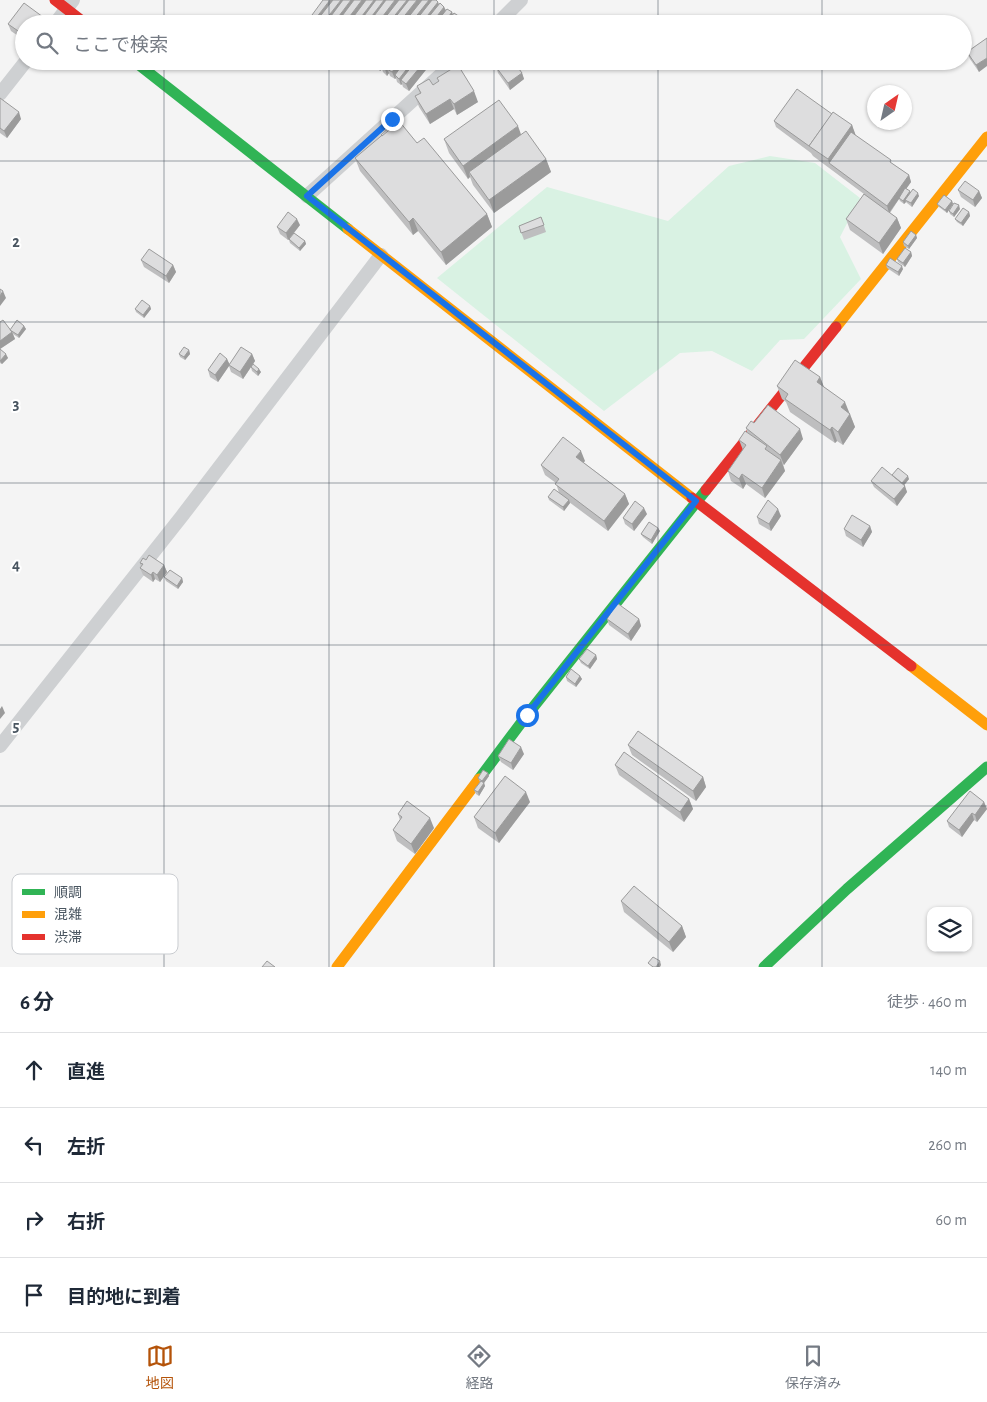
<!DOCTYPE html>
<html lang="ja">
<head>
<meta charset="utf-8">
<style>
  :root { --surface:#fff; --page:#f6f6f7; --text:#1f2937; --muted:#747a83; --line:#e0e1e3; --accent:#b45309 }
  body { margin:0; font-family:"Alegreya Sans","Noto Sans JP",sans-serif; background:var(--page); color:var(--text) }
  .controls { position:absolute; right:15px; bottom:15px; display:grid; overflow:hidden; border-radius:10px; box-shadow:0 1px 4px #0004 }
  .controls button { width:45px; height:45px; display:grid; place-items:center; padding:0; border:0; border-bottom:1px solid var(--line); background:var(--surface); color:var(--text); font:25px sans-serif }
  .compass { position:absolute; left:867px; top:85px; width:45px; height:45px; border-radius:50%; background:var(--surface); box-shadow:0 1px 4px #0004; rotate:34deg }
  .stop { position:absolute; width:15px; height:15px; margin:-11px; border:4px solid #1a73e8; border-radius:50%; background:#fff }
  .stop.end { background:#1a73e8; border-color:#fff; box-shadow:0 1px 5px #0008 }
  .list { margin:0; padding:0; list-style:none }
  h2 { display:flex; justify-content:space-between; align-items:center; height:65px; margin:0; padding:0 20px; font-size:21px }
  h2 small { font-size:16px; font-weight:400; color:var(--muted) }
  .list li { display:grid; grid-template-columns:32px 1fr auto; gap:15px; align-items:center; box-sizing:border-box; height:75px; padding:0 20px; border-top:1px solid var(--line) }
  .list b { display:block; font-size:19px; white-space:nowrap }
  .list em { font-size:16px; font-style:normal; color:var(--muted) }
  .icon { flex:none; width:28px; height:28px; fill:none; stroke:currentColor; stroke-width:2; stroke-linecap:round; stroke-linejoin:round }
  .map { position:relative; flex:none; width:987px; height:967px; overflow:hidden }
  .search { position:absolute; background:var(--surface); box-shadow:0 1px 4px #0004; left:15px; right:15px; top:15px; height:55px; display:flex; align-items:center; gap:12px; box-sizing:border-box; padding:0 18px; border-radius:28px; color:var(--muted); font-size:19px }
  .sheet { height:365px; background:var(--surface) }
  nav { display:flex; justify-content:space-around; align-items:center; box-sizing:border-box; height:70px; border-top:1px solid var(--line); background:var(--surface); font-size:14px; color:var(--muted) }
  nav a { display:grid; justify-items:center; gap:2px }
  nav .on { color:var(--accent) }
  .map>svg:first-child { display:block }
  .green { fill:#d9f2e3 }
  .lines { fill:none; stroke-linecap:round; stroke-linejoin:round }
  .street { stroke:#ced0d2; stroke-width:14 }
  .fast { stroke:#30b455; stroke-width:11 }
  .slow { stroke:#ff9f0a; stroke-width:11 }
  .jam { stroke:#e5322d; stroke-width:11 }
  .wall { fill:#bebebf }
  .shaded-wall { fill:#9b9b9b }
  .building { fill:#ddddde; stroke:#9b9b9b }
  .route { stroke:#1a73e8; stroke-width:6 }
  .grid { fill:none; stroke:#4a5661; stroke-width:1; stroke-opacity:0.55 }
  .key { fill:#fff; stroke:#c9ccd0; stroke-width:1 }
  .key-label { font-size:14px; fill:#4a5661 }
  .grid-label { font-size:16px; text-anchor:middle; font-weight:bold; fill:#4a5661; stroke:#fff; stroke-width:4; stroke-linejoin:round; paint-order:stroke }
</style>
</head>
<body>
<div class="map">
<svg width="987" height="967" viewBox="0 0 987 967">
  <rect width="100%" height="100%" fill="#f4f4f4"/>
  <!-- green -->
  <polygon class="green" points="770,156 815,163 860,198 840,237 861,279 804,339 780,340 752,371 712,351 680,353 604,411 437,278 547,187 668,221 729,166"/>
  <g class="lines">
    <!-- street -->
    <g class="street">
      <polyline points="55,24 73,0"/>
      <polyline points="497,24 521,0"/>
      <polyline points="0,94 26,61"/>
      <polyline points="307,196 456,61"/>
      <polyline points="0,746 182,516 381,255"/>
    </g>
    <!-- fast -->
    <g class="fast">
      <polyline points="134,61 348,229"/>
      <polyline points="479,779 527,715 706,490"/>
      <polyline points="764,967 847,889 987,767"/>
    </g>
    <!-- slow -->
    <g class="slow">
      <polyline points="348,229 692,498"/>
      <polyline points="836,327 987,137"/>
      <polyline points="911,666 987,725"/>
      <polyline points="337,967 479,779"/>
    </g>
    <!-- jam -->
    <g class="jam">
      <polyline points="55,0 86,24"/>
      <polyline points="706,490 836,327"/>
      <polyline points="692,498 911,666"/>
    </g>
  </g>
  <!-- wall -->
  <g class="wall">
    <polygon points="439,4 444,7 446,10 452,12 453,15 460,17 460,19 466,24 317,24 314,22 312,15"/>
    <polygon points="43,17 45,24 24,24 24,40 11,31 8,24"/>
    <polygon points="987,38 979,72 970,59 967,52"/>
    <polygon points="370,61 433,61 409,91 403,87 402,84 401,85 397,82 396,78 395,79 390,76 389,73 387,76 383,72 382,69 380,71 376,67 374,64"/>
    <polygon points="496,67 522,73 524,79 510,90 498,73"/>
    <polygon points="437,78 478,102 457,115 454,109 430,124 419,107 415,96 420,94 417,86 433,85 439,82"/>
    <polygon points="0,98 21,119 7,138 0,133"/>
    <polygon points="832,114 852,125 855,135 893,164 909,175 911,182 906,189 910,193 919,196 912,207 907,203 906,202 904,204 900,201 899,199 890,213 897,218 901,228 883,254 850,230 846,219 864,194 813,156 811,153 776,127 774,121"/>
    <polygon points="521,134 546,159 551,172 494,213 473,185 470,177 468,179 449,153 444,139"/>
    <polygon points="417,143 487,214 492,227 446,265 418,231 413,235 360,171 355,158"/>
    <polygon points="958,190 979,191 982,198 975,207 961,197"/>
    <polygon points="952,201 953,204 947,213 939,207 937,204"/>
    <polygon points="960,209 954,217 950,214 949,211"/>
    <polygon points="969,212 970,216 963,226 957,222 955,219"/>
    <polygon points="541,217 546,232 524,240 519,226"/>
    <polygon points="300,225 294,233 305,241 306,244 300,251 290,243 289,240 288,240 280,234 277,227"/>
    <polygon points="916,235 917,238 909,249 904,246 903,242"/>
    <polygon points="911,252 912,256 905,267 898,262 897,259"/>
    <polygon points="141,260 173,265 176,272 169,283 144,267"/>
    <polygon points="886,265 903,269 899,276 887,268"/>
    <polygon points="150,306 151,309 144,318 136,312 135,309"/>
    <polygon points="0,322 10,330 24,326 26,329 19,338 13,334 15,339 0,349 8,358 2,364 0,363"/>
    <polygon points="189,350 190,354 185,360 180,357 179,354"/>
    <polygon points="252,354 255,361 252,366 261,372 258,376 252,371 251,367 243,379 231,372 229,366 218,382 210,377 208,370 227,359 229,364"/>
    <polygon points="820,377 824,387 850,414 855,427 843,445 837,441 835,443 790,412 786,402 782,399 777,386"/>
    <polygon points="754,423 803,439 784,465 783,464 785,471 765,498 746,484 743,489 731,481 728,471 743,450 739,440 747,432 746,428"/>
    <polygon points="585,461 583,462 625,494 629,504 608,531 569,502 570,503 564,511 549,500 548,497 559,493 556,483 545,475 541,465"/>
    <polygon points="892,475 909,479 904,485 907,492 897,506 874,487 871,481"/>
    <polygon points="647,514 634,531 625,524 623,518"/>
    <polygon points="781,516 771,531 759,524 757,517"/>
    <polygon points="870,526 872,532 863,547 846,536 844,529"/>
    <polygon points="658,528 660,531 652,544 643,537 641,534"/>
    <polygon points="146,560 164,565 167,572 160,582 155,579 153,582 143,575 140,568 141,567 140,563"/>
    <polygon points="164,577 182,578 183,582 178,589 166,581"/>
    <polygon points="607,619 639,619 641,626 631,641 609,625"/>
    <polygon points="596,655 597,659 590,669 581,663 579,659"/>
    <polygon points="580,676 582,679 576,687 567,681 566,677"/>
    <polygon points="628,745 703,777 706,787 696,801 632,755"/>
    <polygon points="524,754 513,770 501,762 498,756"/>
    <polygon points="615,765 689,799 693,809 684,822 619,775"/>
    <polygon points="488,773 489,776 484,783 485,786 479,796 476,794 474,790 480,782 478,778"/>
    <polygon points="530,802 499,843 478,828 474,817"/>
    <polygon points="984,802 987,809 977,822 974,820 962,837 949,827 947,821"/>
    <polygon points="398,814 434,828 415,854 397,841 393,830 400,820"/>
    <polygon points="621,901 682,926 686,937 673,952 624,912"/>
  </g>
  <!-- shaded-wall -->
  <g class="shaded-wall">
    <polygon points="330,0 338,0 318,19 320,24 318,24 316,18"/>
    <polygon points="341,0 348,0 330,24 324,24 323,23"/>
    <polygon points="351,0 359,0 341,24 333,24"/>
    <polygon points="362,0 370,0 352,24 344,24"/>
    <polygon points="374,0 381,0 363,24 356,24"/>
    <polygon points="384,0 391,0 373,24 366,24"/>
    <polygon points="395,0 403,0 385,24 377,24"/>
    <polygon points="407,0 414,0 396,24 388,24"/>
    <polygon points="417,0 425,0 406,24 398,24"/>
    <polygon points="429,0 433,0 418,24 410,24"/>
    <polygon points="438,2 441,9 429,24 421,24"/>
    <polygon points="444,7 447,13 439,24 431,24"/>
    <polygon points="452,12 454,19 451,24 443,24"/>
    <polygon points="43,17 45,24 38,24"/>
    <polygon points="987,58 987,66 979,72 976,65"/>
    <polygon points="380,61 388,61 380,65 382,69 380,71 378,64"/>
    <polygon points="391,61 399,61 387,69 389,73 387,76 385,69"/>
    <polygon points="401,61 409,61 395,75 396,78 395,79 392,72"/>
    <polygon points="413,61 421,61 401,80 402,84 401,85 399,79"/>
    <polygon points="425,61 433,61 409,91 406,84"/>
    <polygon points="522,73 524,79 510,90 508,83"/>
    <polygon points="474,91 478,102 457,115 454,104"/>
    <polygon points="450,99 454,109 430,124 426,114"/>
    <polygon points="19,112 21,119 7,138 4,131"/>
    <polygon points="852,125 856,136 829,163 828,159"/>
    <polygon points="518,126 523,140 469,172 470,177 468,179 463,166"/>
    <polygon points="546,159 551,172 494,213 489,200"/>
    <polygon points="909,175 911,182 889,213 887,206"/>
    <polygon points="910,191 911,195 905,200 906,202 904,204 903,201"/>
    <polygon points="979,191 982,198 975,207 973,200"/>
    <polygon points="918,193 919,196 912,207 911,203"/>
    <polygon points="952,201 953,204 947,213 945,210"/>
    <polygon points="959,205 960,209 954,217 953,214"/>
    <polygon points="969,212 970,216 963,226 961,223"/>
    <polygon points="487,214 492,227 446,265 441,252"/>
    <polygon points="413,218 418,231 413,235 409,222"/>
    <polygon points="897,218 901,228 883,254 879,243"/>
    <polygon points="297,219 300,225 288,240 286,233"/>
    <polygon points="916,235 917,238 909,249 908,246"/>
    <polygon points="305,241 306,244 300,251 299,248"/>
    <polygon points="911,252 912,256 905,267 903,263"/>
    <polygon points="173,265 176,272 169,283 166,276"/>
    <polygon points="902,266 903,269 899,276 898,272"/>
    <polygon points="3,291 6,298 0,306 0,296"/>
    <polygon points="150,306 151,309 144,318 143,315"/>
    <polygon points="24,326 26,329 19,338 18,335"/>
    <polygon points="12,332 15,339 0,349 0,341"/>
    <polygon points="189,350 190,354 185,360 184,357"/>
    <polygon points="6,354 8,358 2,364 0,361"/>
    <polygon points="252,354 255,361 243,379 240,372"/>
    <polygon points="227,359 230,365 229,365 229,366 218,382 215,375"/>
    <polygon points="259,369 261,372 258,376 257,372"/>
    <polygon points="820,377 825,390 817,382"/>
    <polygon points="845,402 855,427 843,445 838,432 841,407"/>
    <polygon points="832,427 837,441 835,443 830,430"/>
    <polygon points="800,429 803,439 784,465 780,455"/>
    <polygon points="581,451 585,461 580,467 576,457"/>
    <polygon points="781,460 785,471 765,498 762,488"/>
    <polygon points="742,474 746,484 743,489 739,479"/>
    <polygon points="908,476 909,479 902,488 901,485"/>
    <polygon points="905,486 907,492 897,506 894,499"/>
    <polygon points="625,494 629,504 608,531 604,521"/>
    <polygon points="569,500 570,503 564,511 563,507"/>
    <polygon points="644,508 647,514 634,531 632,524"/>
    <polygon points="778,509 781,516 771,531 769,524"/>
    <polygon points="870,526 872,532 863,547 861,540"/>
    <polygon points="658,528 660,531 652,544 651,540"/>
    <polygon points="164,565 167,572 160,582 157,575"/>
    <polygon points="153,572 155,579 153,582 151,575"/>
    <polygon points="182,578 183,582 178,589 177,586"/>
    <polygon points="639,619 641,626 631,641 628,634"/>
    <polygon points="596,655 597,659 590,669 588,666"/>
    <polygon points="580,676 582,679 576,687 575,684"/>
    <polygon points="2,706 5,713 0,719 0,709"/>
    <polygon points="521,747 524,754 513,770 511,763"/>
    <polygon points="488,773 489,776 484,783 485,786 479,796 478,792 483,784 482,781"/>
    <polygon points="703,777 706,787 696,801 693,791"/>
    <polygon points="526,792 530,802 499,843 495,833"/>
    <polygon points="689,799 693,809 684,822 680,812"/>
    <polygon points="984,802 987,809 977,822 975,815"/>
    <polygon points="972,813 974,820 962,837 959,830"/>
    <polygon points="430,818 434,828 415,854 411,844"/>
    <polygon points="682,926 686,937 673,952 669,942"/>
    <polygon points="660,961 661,965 660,967 656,967"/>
  </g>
  <!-- building -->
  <g class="building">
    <polygon points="323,0 330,0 316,18 312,15"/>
    <polygon points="333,0 341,0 323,23 318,19"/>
    <polygon points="343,0 351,0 333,24 325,24"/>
    <polygon points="354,0 362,0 344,24 336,24"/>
    <polygon points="366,0 374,0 356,24 348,24"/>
    <polygon points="376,0 384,0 366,24 358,24"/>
    <polygon points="386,0 395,0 377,24 368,24"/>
    <polygon points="399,0 407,0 388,24 380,24"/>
    <polygon points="409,0 417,0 398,24 390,24"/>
    <polygon points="422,0 429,0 410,24 403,24"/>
    <polygon points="432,0 436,0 438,2 421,24 413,24"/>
    <polygon points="24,3 43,17 38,24 24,24 24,35 8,24"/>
    <polygon points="440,3 444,7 431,24 423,24"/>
    <polygon points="447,9 452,12 443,24 435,24"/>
    <polygon points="454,13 460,17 454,24 446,24"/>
    <polygon points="460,18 466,23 465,24 456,24"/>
    <polygon points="987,38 987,58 976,65 967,52"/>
    <polygon points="374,61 380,61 378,64"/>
    <polygon points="384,61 391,61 385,69 380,65"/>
    <polygon points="394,61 401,61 392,72 387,69"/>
    <polygon points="405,61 413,61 399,79 395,75"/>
    <polygon points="416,61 425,61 406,84 401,80"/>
    <polygon points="503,61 513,61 522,73 508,83 496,67"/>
    <polygon points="458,65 474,91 454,104 450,99 426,114 415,96 421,93 417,86 429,79 433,85 439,81 437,78"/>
    <polygon points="797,89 832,114 809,146 774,121"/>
    <polygon points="0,98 19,112 4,131 0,128"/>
    <polygon points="499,100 518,126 463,166 444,139"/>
    <polygon points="833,112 852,125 828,159 809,146"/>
    <polygon points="399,121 417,143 424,138 487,214 441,252 413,218 409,222 355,158"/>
    <polygon points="392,125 394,126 382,136 381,135"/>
    <polygon points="526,131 546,159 489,200 469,172"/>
    <polygon points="851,132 891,160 890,162 909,175 887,206 829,163"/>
    <polygon points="965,181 979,191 973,200 958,190"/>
    <polygon points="905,188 910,191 903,201 899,198"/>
    <polygon points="913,189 918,193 911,203 905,200"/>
    <polygon points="864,194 897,218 879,243 846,219"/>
    <polygon points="944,195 952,201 945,210 937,204"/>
    <polygon points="954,203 959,205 953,214 949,211"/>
    <polygon points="963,208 969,212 961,223 955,219"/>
    <polygon points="288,212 297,219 286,233 277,227"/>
    <polygon points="541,217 544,225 521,233 519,226"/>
    <polygon points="911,231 916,235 908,246 903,242"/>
    <polygon points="294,233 305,241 299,248 289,239"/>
    <polygon points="905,248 911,252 903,263 897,259"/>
    <polygon points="149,249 173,265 166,276 141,260"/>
    <polygon points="890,258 902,266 898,272 886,265"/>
    <polygon points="0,289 3,291 0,296"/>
    <polygon points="142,300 150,306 143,315 135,309"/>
    <polygon points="3,320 12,332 0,341 0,322"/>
    <polygon points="17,320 24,326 18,335 10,330"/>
    <polygon points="184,347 189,350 184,357 179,354"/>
    <polygon points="241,347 252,354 240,372 229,365"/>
    <polygon points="0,349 6,354 0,361"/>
    <polygon points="220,353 227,359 215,375 208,370"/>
    <polygon points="795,360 820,377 817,382 845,402 841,407 850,414 838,432 832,427 830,430 785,399 788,394 777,386"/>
    <polygon points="253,364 259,369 257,372 251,367"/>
    <polygon points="768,405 800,429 780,455 746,428 751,421 754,423"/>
    <polygon points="745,431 767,446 765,449 781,460 762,488 742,474 739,479 728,471 746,445 739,440"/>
    <polygon points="563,437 581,451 576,457 625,494 604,521 555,484 559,479 541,465"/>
    <polygon points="882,467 905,486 894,499 871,481"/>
    <polygon points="898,468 908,476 902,483 892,475"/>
    <polygon points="554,489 569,500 563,507 548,497"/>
    <polygon points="768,500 778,509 769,524 757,517"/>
    <polygon points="635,501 644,508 632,524 623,518"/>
    <polygon points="852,515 870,526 861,540 844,529"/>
    <polygon points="649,522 658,528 651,540 641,534"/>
    <polygon points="149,555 164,565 157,575 153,572 151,575 140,568 143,564 140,563 143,558 146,560"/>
    <polygon points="170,570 182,578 177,586 164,577"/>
    <polygon points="617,603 639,619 628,634 607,619"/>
    <polygon points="587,649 596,655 588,666 579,659"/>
    <polygon points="571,669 580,676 575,684 566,677"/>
    <polygon points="638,731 703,777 693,791 628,745"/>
    <polygon points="509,739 521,747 511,763 498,756"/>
    <polygon points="624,752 689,799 680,812 615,765"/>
    <polygon points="483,770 488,773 482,781 478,778"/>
    <polygon points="505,776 526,792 495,833 474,817"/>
    <polygon points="481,781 484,783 478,792 474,790"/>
    <polygon points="970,791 984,802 975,815 972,813 959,830 947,821"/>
    <polygon points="407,801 430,818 411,844 393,830 402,817 398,814"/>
    <polygon points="634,886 682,926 669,942 621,901"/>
    <polygon points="653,957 660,961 656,967 653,967 648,963"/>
    <polygon points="267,961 275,967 262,967"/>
  </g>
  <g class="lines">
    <!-- route -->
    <polyline class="route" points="392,119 307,196 696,501 527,715"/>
  </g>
  <!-- grid -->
  <path class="grid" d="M164 0V24M329 0V24M494 0V24M658 0V24M822 0V24M164 61V967M329 61V967M494 61V967M658 61V967M822 61V967M0 161H987M0 322H987M0 483H987M0 645H987M0 806H987"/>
  <!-- legend -->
  <rect x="12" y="874" width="166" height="80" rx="8" class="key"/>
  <rect x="22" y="889" width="23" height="6" fill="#30b455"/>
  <rect x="22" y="911" width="23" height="7" fill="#ff9f0a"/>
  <rect x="22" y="934" width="23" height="6" fill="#e5322d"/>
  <g class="key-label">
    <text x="54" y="897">順調</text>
    <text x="54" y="919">混雑</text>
    <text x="54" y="942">渋滞</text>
  </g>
  <g class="grid-label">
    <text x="16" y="247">2</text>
    <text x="16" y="409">3</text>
    <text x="16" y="570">4</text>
    <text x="16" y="731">5</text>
  </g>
</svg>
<div class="controls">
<button><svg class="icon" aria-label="layers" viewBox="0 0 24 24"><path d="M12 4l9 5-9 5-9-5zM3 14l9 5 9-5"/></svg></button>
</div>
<svg class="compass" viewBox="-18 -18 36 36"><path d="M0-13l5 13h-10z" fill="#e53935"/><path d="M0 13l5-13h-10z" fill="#747a83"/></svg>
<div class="stop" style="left:527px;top:715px"></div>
<div class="stop end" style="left:392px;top:119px"></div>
<div class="search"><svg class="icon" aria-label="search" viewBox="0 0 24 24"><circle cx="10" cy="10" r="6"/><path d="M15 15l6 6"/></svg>ここで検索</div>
</div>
<section class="sheet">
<h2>6 分<small>徒歩 · 460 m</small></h2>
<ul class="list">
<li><svg class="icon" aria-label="ahead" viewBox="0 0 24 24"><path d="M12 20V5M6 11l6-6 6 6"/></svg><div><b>直進</b></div><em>140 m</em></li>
<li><svg class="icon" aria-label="left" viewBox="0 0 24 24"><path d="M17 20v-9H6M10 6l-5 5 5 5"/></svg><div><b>左折</b></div><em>260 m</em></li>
<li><svg class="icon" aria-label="right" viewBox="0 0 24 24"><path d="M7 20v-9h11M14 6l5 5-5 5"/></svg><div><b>右折</b></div><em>60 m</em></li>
<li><svg class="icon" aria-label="arrive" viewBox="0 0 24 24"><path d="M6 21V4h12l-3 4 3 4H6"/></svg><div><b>目的地に到着</b></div></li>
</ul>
</section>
<nav>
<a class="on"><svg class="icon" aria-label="map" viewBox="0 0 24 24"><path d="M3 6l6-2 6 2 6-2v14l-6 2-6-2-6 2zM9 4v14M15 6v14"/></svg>地図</a>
<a><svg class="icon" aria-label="directions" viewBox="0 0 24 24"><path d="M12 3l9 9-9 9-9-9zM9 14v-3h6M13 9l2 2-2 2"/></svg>経路</a>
<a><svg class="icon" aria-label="saved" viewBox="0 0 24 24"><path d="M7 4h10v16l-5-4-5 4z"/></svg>保存済み</a>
</nav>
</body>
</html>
